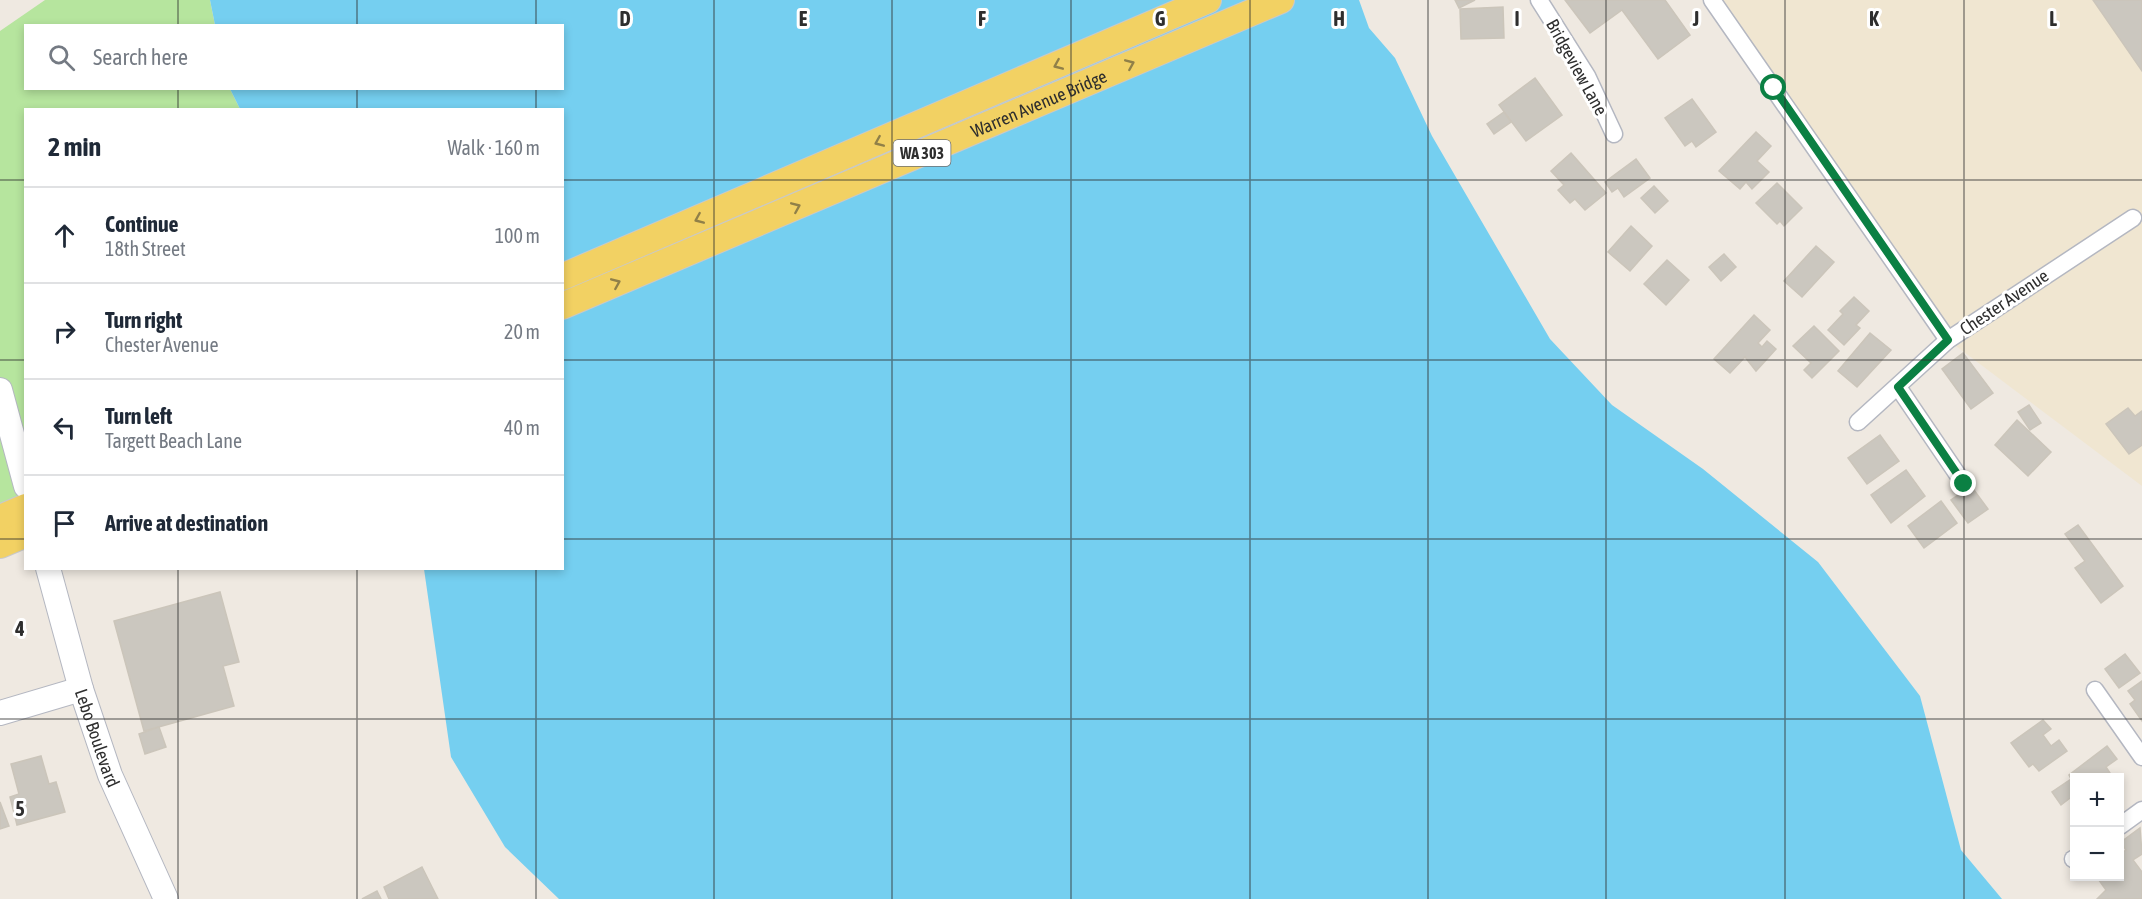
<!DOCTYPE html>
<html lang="en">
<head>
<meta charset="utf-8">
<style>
  :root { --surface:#fff; --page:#f6f6f7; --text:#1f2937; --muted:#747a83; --line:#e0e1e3 }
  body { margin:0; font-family:"Asap Condensed",sans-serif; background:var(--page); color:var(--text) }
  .controls { position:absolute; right:18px; bottom:18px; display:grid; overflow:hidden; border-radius:0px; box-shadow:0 3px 9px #0003 }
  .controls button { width:54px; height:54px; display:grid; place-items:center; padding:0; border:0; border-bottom:2px solid var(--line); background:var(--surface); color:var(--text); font:30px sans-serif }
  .stop { position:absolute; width:18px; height:18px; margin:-14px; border:4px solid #0b8043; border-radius:50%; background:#fff }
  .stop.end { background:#0b8043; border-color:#fff; box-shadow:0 2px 6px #0008 }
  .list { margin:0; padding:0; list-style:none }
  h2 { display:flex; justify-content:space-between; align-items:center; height:78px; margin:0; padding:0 24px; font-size:26px }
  h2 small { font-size:20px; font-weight:400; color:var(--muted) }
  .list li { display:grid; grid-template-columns:39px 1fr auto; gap:18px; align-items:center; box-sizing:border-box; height:96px; padding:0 24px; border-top:2px solid var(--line) }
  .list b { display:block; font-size:22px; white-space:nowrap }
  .list p { margin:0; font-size:20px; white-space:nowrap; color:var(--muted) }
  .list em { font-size:20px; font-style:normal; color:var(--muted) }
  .icon { flex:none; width:33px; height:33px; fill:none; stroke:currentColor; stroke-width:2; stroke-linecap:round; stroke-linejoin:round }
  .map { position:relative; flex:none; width:2142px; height:899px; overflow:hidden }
  .search { position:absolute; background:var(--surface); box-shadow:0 3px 9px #0003; left:24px; top:24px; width:540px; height:66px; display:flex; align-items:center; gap:15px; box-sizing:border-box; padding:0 21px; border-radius:0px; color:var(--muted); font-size:22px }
  .panel { position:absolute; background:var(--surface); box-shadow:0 3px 9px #0003; left:24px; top:108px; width:540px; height:462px; border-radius:0px }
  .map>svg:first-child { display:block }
  .education { fill:#f0e6d1 }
  .green { fill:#b6e59e }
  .water { fill:#75cff0 }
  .building { fill:#cbc7bf; stroke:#cbc5ba; stroke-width:1.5 }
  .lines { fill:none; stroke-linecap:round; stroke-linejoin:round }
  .street-casing { stroke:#b4b7c1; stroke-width:19 }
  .secondary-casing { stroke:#b4b7c1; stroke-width:26 }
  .primary-casing { stroke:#c9c9c9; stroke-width:28 }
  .street { stroke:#fff; stroke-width:16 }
  .secondary { stroke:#fff; stroke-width:24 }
  .primary { stroke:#f2d163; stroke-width:26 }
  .oneway { stroke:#908048 }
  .route { stroke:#0b8043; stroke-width:8 }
  .grid { fill:none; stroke:#2e2e2e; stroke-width:1.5; stroke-opacity:0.55 }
  .labels { text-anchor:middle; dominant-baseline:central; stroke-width:6; stroke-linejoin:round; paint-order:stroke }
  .shield { fill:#fff; stroke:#6d6d6d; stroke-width:1.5 }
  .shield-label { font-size:16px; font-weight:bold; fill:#2e2e2e }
  .street-label { font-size:18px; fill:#2e2e2e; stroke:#fff }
  .grid-label { font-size:20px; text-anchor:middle; font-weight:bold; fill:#2e2e2e; stroke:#fff; stroke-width:6; stroke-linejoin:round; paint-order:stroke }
</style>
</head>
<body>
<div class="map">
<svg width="2142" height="899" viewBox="0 0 2142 899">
  <rect width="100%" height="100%" fill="#efe9e1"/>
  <!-- education -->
  <polygon class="education" points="1712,0 2142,0 2142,486 1948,340"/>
  <!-- green -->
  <polygon class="green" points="45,0 210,0 215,25 26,26 26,88 230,89 240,109 26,110 25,507 0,518 0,31"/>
  <!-- water -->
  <polygon class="water" points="210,0 1359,0 1369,28 1395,58 1432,136 1550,339 1612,405 1703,469 1818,562 1920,696 1961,850 2002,899 559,899 505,847 451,757 424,569 562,568 562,110 240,109 230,89 562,88 562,26 215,25"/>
  <!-- building -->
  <g class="building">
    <polygon points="1455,0 1475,0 1459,8"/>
    <polygon points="1565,0 1665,0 1690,35 1658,59 1622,10 1590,33"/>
    <polygon points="2093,0 2142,0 2142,71"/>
    <polygon points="1503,7 1504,38 1461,39 1460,9"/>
    <polygon points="1535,78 1562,115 1526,141 1499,105"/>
    <polygon points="1692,99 1716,132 1696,147 1692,141 1685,146 1665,118"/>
    <polygon points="1504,112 1511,122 1494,134 1487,124"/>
    <polygon points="1756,132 1771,146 1757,161 1769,172 1752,189 1746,182 1740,189 1719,171"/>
    <polygon points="1571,153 1606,193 1585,210 1575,199 1570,203 1558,190 1564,185 1551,171"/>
    <polygon points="1636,159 1650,178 1624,197 1618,188 1612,192 1605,182"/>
    <polygon points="1777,183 1802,208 1784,226 1780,221 1777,224 1756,203"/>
    <polygon points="1654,186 1668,201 1655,213 1641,198"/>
    <polygon points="1631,226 1652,246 1630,271 1608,252"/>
    <polygon points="1816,246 1834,262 1802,297 1784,281"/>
    <polygon points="1724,254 1736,267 1721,281 1709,267"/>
    <polygon points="1667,260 1689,280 1666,305 1644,284"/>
    <polygon points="1854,297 1869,311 1856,325 1860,328 1844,345 1828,330 1843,314 1840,311"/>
    <polygon points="1754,315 1770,330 1758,343 1762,347 1767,341 1776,349 1756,371 1745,357 1730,373 1714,359"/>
    <polygon points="1814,326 1839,351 1812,378 1804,370 1811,363 1793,346"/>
    <polygon points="1870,333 1891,350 1857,387 1838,371"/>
    <polygon points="1963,353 1993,393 1971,409 1942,369"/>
    <polygon points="2029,405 2041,423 2030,430 2018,412"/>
    <polygon points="2128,408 2135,416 2142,411 2142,445 2129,454 2106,424"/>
    <polygon points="2017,420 2051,452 2028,476 1995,445"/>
    <polygon points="1880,435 1899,461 1867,484 1848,458"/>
    <polygon points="1906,470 1925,496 1891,523 1871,495"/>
    <polygon points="1971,486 1988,509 1968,523 1951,500"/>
    <polygon points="1941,501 1957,523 1924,548 1908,526"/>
    <polygon points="2078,525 2123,586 2101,603 2075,568 2085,561 2065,534"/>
    <polygon points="220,592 239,662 223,666 234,706 144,731 114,621"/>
    <polygon points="2125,654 2140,673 2119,688 2105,669"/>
    <polygon points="2142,681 2142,721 2130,704 2135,700 2128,691"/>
    <polygon points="2043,720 2051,729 2043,735 2051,746 2059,740 2067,751 2039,771 2033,764 2029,767 2011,743"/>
    <polygon points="159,727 166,747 145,754 139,734"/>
    <polygon points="2107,746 2117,759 2106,767 2112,776 2074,778 2074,795 2061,805 2052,792 2071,779 2069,775"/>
    <polygon points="41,756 49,784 56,782 65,812 17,825 10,797 19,794 11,764"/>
    <polygon points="0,802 9,826 0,829"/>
    <polygon points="2140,828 2142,854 2133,860 2142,872 2142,899 2097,899 2106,890 2096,876 2120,876 2120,854 2126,850 2121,842"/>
    <polygon points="422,867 438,899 389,899 384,887"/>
    <polygon points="377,891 381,899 362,899"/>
  </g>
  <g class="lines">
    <!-- street casing -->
    <g class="street-casing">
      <g id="street">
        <polyline points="1539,0 1587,76 1614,134"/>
        <polyline points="1712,0 1948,340"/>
        <polyline points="1898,387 1964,484"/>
        <polyline points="1858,422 1948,340 2133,218"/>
        <polyline points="2095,690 2142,757"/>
        <polyline points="2120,826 2142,810"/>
        <polyline points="2073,859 2074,859"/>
      </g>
    </g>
    <!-- secondary casing -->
    <g class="secondary-casing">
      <g id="secondary">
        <polyline points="0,390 26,486"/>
        <path id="s1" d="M48 568 81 689 110 775 166 899"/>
        <polyline points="0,713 81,689"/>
      </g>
    </g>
    <!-- primary casing -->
    <g class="primary-casing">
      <g id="primary">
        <polyline points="562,277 1208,0"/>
        <path id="s2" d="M562 306 1281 0"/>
        <polyline points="0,518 26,507"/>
        <polyline points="0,545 26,534"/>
      </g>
    </g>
    <!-- street -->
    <use href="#street" class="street"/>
    <!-- secondary -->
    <use href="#secondary" class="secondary"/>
    <!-- primary -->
    <use href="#primary" class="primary"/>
  </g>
  <!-- one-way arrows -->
  <defs><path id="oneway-chevron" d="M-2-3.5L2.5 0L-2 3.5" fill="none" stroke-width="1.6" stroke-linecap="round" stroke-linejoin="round" transform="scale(1.5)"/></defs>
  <g class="oneway">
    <use href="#oneway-chevron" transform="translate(1130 64) rotate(-23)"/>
    <use href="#oneway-chevron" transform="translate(1058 65) rotate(157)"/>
    <use href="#oneway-chevron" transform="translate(879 142) rotate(157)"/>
    <use href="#oneway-chevron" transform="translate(796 207) rotate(-23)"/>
    <use href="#oneway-chevron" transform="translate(699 219) rotate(157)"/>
    <use href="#oneway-chevron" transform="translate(616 283) rotate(-23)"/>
  </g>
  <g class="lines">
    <!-- route -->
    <polyline class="route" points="1774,88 1948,340 1898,387 1964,484"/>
  </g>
  <!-- grid -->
  <path class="grid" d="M178 0V26M357 0V26M536 0V26M714 0V899M892 0V899M1071 0V899M1250 0V899M1428 0V899M1606 0V899M1785 0V899M1964 0V899M178 88V110M357 88V110M536 88V110M0 180H26M562 180H2142M0 360H26M562 360H2142M0 539H26M562 539H2142M178 568V899M357 568V899M536 568V899M0 719H2142"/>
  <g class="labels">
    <!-- shield labels -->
    <rect class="shield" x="893.5" y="140" width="57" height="26" rx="4.5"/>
    <g class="shield-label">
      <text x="922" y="153">WA 303</text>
    </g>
    <!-- street labels -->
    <g class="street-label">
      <text transform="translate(1577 67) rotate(61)">Bridgeview Lane</text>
      <text stroke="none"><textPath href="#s2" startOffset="518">Warren Avenue Bridge</textPath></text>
      <text transform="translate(2004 302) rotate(-34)">Chester Avenue</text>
      <text stroke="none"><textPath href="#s1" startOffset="177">Lebo Boulevard</textPath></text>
    </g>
  </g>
  <g class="grid-label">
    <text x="625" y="26">D</text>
    <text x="803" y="26">E</text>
    <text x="982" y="26">F</text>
    <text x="1160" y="26">G</text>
    <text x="1339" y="26">H</text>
    <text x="1517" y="26">I</text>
    <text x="1696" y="26">J</text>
    <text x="1874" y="26">K</text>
    <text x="2053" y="26">L</text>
    <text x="20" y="636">4</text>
    <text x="20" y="816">5</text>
  </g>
</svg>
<div class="controls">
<button>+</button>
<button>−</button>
</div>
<div class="stop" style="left:1774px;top:88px"></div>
<div class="stop end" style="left:1964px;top:484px"></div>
<div class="search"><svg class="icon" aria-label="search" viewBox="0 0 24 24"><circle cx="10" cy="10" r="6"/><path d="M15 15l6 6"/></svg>Search here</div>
<section class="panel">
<h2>2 min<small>Walk · 160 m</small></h2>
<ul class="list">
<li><svg class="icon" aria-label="ahead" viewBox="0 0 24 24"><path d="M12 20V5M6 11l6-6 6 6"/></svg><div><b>Continue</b><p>18th Street</p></div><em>100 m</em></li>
<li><svg class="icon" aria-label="right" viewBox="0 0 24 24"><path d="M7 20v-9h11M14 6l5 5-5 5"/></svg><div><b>Turn right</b><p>Chester Avenue</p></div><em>20 m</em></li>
<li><svg class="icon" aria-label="left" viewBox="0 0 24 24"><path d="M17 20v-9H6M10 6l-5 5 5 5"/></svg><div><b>Turn left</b><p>Targett Beach Lane</p></div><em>40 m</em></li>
<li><svg class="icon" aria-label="arrive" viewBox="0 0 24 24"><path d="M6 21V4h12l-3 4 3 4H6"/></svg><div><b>Arrive at destination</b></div></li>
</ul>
</section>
</div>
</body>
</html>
